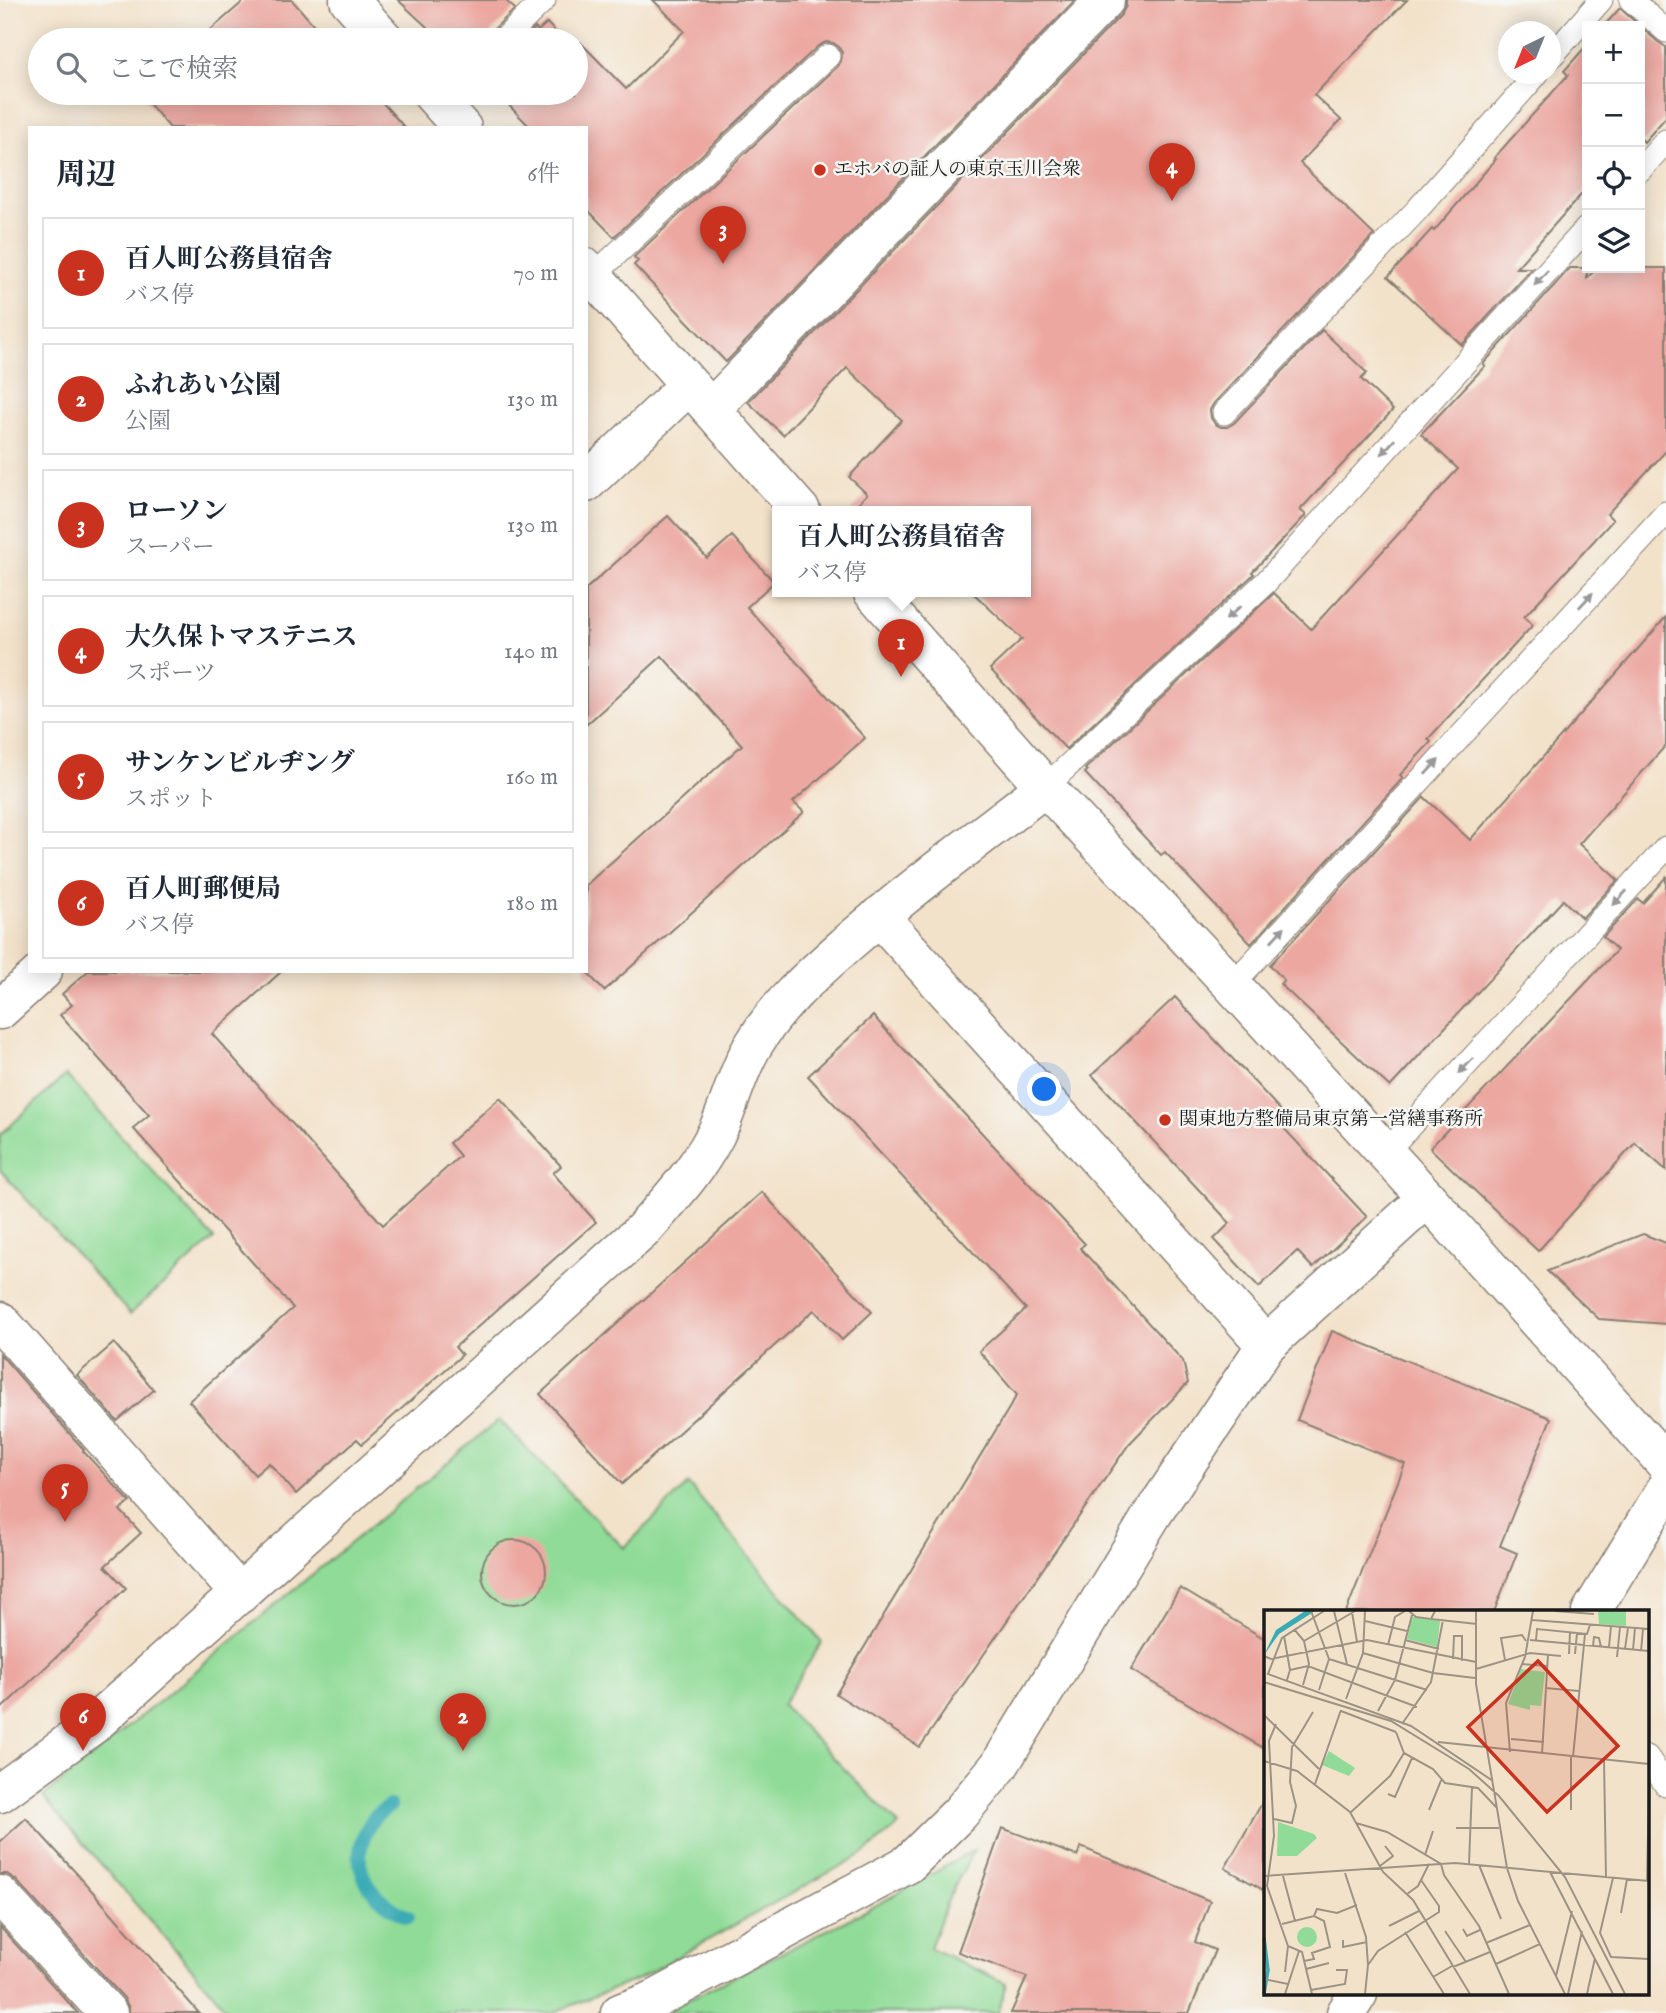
<!DOCTYPE html>
<html lang="ja">
<head>
<meta charset="utf-8">
<style>
  :root { --surface:#fff; --page:#f6f6f7; --text:#1f2937; --muted:#747a83; --line:#e0e1e3; --accent:#c8321e }
  body { margin:0; font-family:"IM FELL English","Noto Serif JP",serif; background:var(--page); color:var(--text) }
  .controls { position:absolute; right:21px; top:21px; display:grid; overflow:hidden; border-radius:0px; box-shadow:0 4px 18px #0003 }
  .controls button { width:63px; height:63px; display:grid; place-items:center; padding:0; border:0; border-bottom:2px solid var(--line); background:var(--surface); color:var(--text); font:35px sans-serif }
  .compass { position:absolute; left:1498px; top:21px; width:63px; height:63px; border-radius:50%; background:var(--surface); box-shadow:0 4px 18px #0003; rotate:223deg }
  .you { position:absolute; left:1045px; top:1090px; width:24px; height:24px; margin:-18px; border:5px solid #fff; border-radius:50%; background:#1a73e8; box-shadow:0 0 0 10px #1a73e833 }
  .badge { display:grid; place-items:center; width:46px; height:46px; border-radius:50%; background:var(--accent); color:#fff; font-size:23px; font-weight:700 }
  .pin { position:absolute; translate:-50% -58px; filter:drop-shadow(0 2px 4px #0008) }
  .pin::after { content:''; position:absolute; top:37px; width:24px; height:21px; background:inherit; clip-path:polygon(0 0,100% 0,50% 100%) }
  .popup { position:absolute; left:772px; top:506px; width:259px; height:91px; box-sizing:border-box; display:grid; place-content:center; border-radius:0px; background:var(--surface); filter:drop-shadow(0 2px 5px #0005); font-size:23px; white-space:nowrap; color:var(--muted) }
  .popup b { font-size:26px; color:var(--text) }
  .popup::after { content:''; position:absolute; left:50%; top:100%; margin-left:-14px; border:14px solid transparent; border-top-color:var(--surface) }
  .list { margin:0; padding:0; list-style:none }
  h2 { display:flex; justify-content:space-between; align-items:center; height:91px; margin:0; padding:0 28px; font-size:30px }
  h2 small { font-size:23px; font-weight:400; color:var(--muted) }
  .list li { display:grid; grid-template-columns:46px 1fr auto; gap:21px; align-items:center; box-sizing:border-box; height:112px; margin:0 14px 14px; padding:0 14px; border:2px solid var(--line); border-radius:0px }
  .list b { display:block; font-size:26px; white-space:nowrap }
  .list p { margin:0; font-size:23px; white-space:nowrap; color:var(--muted) }
  .list em { font-size:23px; font-style:normal; color:var(--muted) }
  .icon { flex:none; width:38px; height:38px; fill:none; stroke:currentColor; stroke-width:2; stroke-linecap:round; stroke-linejoin:round }
  .map { position:relative; flex:none; width:1666px; height:2013px; overflow:hidden }
  .search { position:absolute; background:var(--surface); box-shadow:0 4px 18px #0003; left:28px; top:28px; width:560px; height:77px; display:flex; align-items:center; gap:18px; box-sizing:border-box; padding:0 24px; border-radius:38px; color:var(--muted); font-size:26px }
  .panel { position:absolute; background:var(--surface); box-shadow:0 4px 18px #0003; left:28px; top:126px; width:560px; height:847px; border-radius:0px }
  .map>svg:first-child { display:block }
  .green { fill:#90db97; stroke:#567c5a; stroke-width:2 }
  .lines { fill:none; stroke-linecap:round; stroke-linejoin:round }
  .stream { stroke:#3aabb5; stroke-width:14 }
  .building { fill:#eca7a0 }
  .service-casing { stroke:#887f73; stroke-width:25 }
  .minor-casing { stroke:#887f73; stroke-width:41 }
  .tertiary-casing { stroke:#887f73; stroke-width:41 }
  .service { stroke:#fff; stroke-width:23 }
  .minor { stroke:#fff; stroke-width:38 }
  .tertiary { stroke:#fff; stroke-width:38 }
  .oneway { fill:#999 }
  .poi-dot { fill:#c8321e; stroke:#f6f6f2; stroke-width:2.5 }
  .labels { text-anchor:middle; dominant-baseline:central; stroke-width:5; stroke-linejoin:round; paint-order:stroke }
  .poi-label { font-size:19px; fill:#1c1c1c; stroke:#f6f6f2; text-anchor:start }
  .inset-river { fill:none; stroke:#3aabb5; stroke-width:3.5 }
  .inset-road { fill:none; stroke:#9d9384; stroke-width:2 }
  .view { fill:#c8321e; fill-opacity:0.15; stroke:#c8321e; stroke-width:3.5 }
  .inset-edge { fill:none; stroke:#1c1c1c; stroke-width:3.5 }
</style>
</head>
<body>
<div class="map">
<svg width="1666" height="2013" viewBox="0 0 1666 2013">
  <rect width="100%" height="100%" fill="#f6f6f2"/>
  <filter id="ink" filterUnits="userSpaceOnUse"><feTurbulence type="fractalNoise" baseFrequency=".0143" numOctaves="2"/><feDisplacementMap in="SourceGraphic" scale="14" xChannelSelector="R" yChannelSelector="G"/><feConvolveMatrix kernelMatrix="1 2 1 2 8 2 1 2 1" color-interpolation-filters="sRGB"/></filter>
  <filter id="wash" filterUnits="userSpaceOnUse"><feTurbulence type="fractalNoise" baseFrequency=".00686" numOctaves="4" result="noise"/><feDisplacementMap in="SourceGraphic" scale="28" xChannelSelector="R" yChannelSelector="G"/><feGaussianBlur stdDeviation="1.57" result="paint"/><feColorMatrix in="noise" values="0 0 0 0 0 0 0 0 0 0 0 0 0 0 0 0 0 1.4 0 .05"/><feComposite in="paint" operator="in"/></filter>
  <g filter="url(#wash)">
    <rect width="100%" height="100%" fill="#f3e2ca"/>
    <!-- green -->
    <g class="green">
      <polygon points="66,1075 214,1239 130,1314 0,1170 0,1135"/>
      <polygon points="499,1420 624,1548 688,1484 822,1642 782,1705 899,1825 866,1852 636,1980 552,2013 230,2013 43,1797"/>
      <polygon points="974,1850 950,1895 930,1948 1006,1983 998,2013 661,2013 871,1908"/>
    </g>
    <g class="lines">
      <!-- stream -->
      <path class="stream" d="M390 1806C385 1809 380 1812 376 1815 370 1821 366 1831 363 1839 350 1875 378 1903 408 1917"/>
    </g>
    <g id="blocks">
      <!-- building -->
      <g class="building">
        <polygon points="245,0 292,0 327,40 199,40"/>
        <polygon points="398,0 505,0 515,9 493,30 489,40 441,40"/>
        <polygon points="653,0 1075,0 726,362 634,265 638,261 634,257 838,66 841,61 842,53 839,47 833,43 826,42 818,46 614,237 586,208 586,128 531,128 497,93 576,93 576,54 581,59 581,43 626,89 684,31"/>
        <polygon points="1126,0 1407,0 1314,95 1341,120 1300,163 1374,235 1214,403 1210,410 1211,418 1215,424 1221,427 1227,427 1234,423 1322,330 1367,373 1361,379 1393,410 1300,510 1306,515 1252,572 1254,574 1066,749 990,669 1022,639 971,591 1025,591 1025,511 851,511 867,494 849,477 902,420 847,368 783,435 748,402 1121,15 1126,6"/>
        <polygon points="1620,8 1622,10 1640,26 1604,26"/>
        <polygon points="547,23 563,40 523,40 535,28 538,31"/>
        <polygon points="1640,26 1657,41 1666,47 1666,117 1644,142 1640,138"/>
        <polygon points="1587,45 1587,188 1516,268 1532,268 1462,345 1388,277 1432,229 1434,231 1496,159 1494,158 1568,75 1564,71"/>
        <polygon points="140,93 374,93 405,128 170,128"/>
        <polygon points="1570,268 1587,268 1587,278 1597,268 1666,268 1666,451 1607,514 1613,520 1524,617 1533,625 1428,739 1431,742 1400,775 1403,778 1251,944 1165,852 1161,855 1085,773 1087,771 1085,769 1274,593 1311,629 1458,469 1421,434 1485,366 1483,364"/>
        <polygon points="668,516 707,558 732,536 774,582 747,607 865,738 793,802 804,812 604,991 586,971 586,885 742,745 662,656 586,725 586,589"/>
        <polygon points="1666,617 1666,745 1579,844 1618,880 1582,918 1563,900 1390,1087 1280,984 1284,980 1270,965 1424,797 1470,840"/>
        <polygon points="1666,877 1666,1170 1635,1143 1538,1251 1430,1148 1617,950 1603,937 1638,899 1643,903"/>
        <polygon points="88,971 282,971 212,1034 383,1225 460,1156 449,1143 500,1098 561,1166 553,1173 596,1222 455,1347 462,1355 362,1444 357,1439 296,1494 269,1463 255,1475 189,1401 293,1308 133,1128 149,1115 60,1015 72,1005 62,994"/>
        <polygon points="1175,997 1286,1116 1278,1122 1367,1217 1313,1268 1297,1251 1259,1287 1214,1239 1230,1223 1092,1075"/>
        <polygon points="873,1016 1085,1244 1080,1248 1183,1361 1188,1383 1129,1444 920,1747 836,1694 1017,1395 979,1351 1026,1309 808,1076"/>
        <polygon points="762,1192 872,1312 842,1340 814,1310 622,1484 540,1394"/>
        <polygon points="1643,1234 1666,1243 1666,1324 1599,1319 1547,1271"/>
        <polygon points="1332,1331 1551,1418 1500,1546 1517,1553 1494,1612 1346,1612 1405,1464 1297,1420"/>
        <polygon points="114,1343 154,1390 117,1421 77,1375"/>
        <polygon points="0,1354 84,1450 83,1451 130,1502 120,1510 141,1533 105,1566 126,1588 98,1615 99,1617 0,1710"/>
        <circle cx="514" cy="1572" r="32"/>
        <polygon points="1180,1588 1265,1639 1265,1749 1131,1670"/>
        <polygon points="1265,1798 1265,1891 1225,1868"/>
        <polygon points="26,1818 78,1875 199,2013 129,2013 129,2008 124,1998 16,1880 7,1874 0,1874 0,1842"/>
        <polygon points="1002,1828 1077,1856 1081,1847 1210,1901 1195,1942 1215,1950 1189,2013 1011,2013 1027,1977 958,1952"/>
        <polygon points="0,1927 78,2013 0,2013"/>
      </g>
    </g>
  </g>
  <g filter="url(#ink)">
    <use href="#blocks" fill-opacity="0" stroke="#887f73" stroke-width="2"/>
    <g class="lines">
      <!-- service casing -->
      <g class="service-casing">
        <g id="service">
          <polyline points="1631,0 1666,31"/>
          <polyline points="503,40 544,0"/>
          <polyline points="1550,58 1601,0"/>
          <polyline points="1640,170 1666,141"/>
          <polyline points="593,276 828,56"/>
          <polyline points="1224,413 1416,211 1537,74"/>
          <polyline points="1045,787 1266,582 1587,228"/>
          <polyline points="1232,985 1666,513"/>
          <polyline points="1385,1153 1666,848"/>
          <polyline points="1647,1757 1666,1785"/>
        </g>
      </g>
      <!-- minor casing -->
      <g class="minor-casing">
        <g id="minor">
          <polyline points="711,409 1105,0"/>
          <polyline points="586,483 689,385"/>
          <polyline points="879,916 1266,1345"/>
          <polyline points="0,1010 43,971"/>
          <polyline points="0,1321 240,1594"/>
          <polyline points="0,1895 108,2013"/>
          <polyline points="620,2013 654,2000 908,1864 960,1813 999,1766 1152,1515 1266,1345 1427,1198"/>
        </g>
      </g>
      <!-- tertiary casing -->
      <g class="tertiary-casing">
        <g id="tertiary">
          <polyline points="349,0 385,40"/>
          <polyline points="431,93 462,128"/>
          <polyline points="586,268 801,511"/>
          <polyline points="872,591 1045,787 1232,985 1427,1198 1666,1464"/>
          <polyline points="1591,1612 1666,1489"/>
          <path d="M0 1793 93 1725 643 1230C672 1197 704 1163 721 1123 732 1097 739 1068 754 1044 778 1004 814 973 848 943 911 888 979 838 1045 787"/>
          <polyline points="1346,2013 1358,1994"/>
        </g>
      </g>
      <!-- service -->
      <use href="#service" class="service"/>
      <!-- minor -->
      <use href="#minor" class="minor"/>
      <!-- tertiary -->
      <use href="#tertiary" class="tertiary"/>
    </g>
    <!-- one-way arrows -->
    <defs><path id="oneway-solid" d="M-6-.8H1V-3.2L6.5 0L1 3.2V.8H-6Z" transform="scale(1.75)"/></defs>
    <g class="oneway">
      <use href="#oneway-solid" transform="translate(1541 278) rotate(132)"/>
      <use href="#oneway-solid" transform="translate(1388 447) rotate(132)"/>
      <use href="#oneway-solid" transform="translate(1586 600) rotate(-47)"/>
      <use href="#oneway-solid" transform="translate(1233 613) rotate(137)"/>
      <use href="#oneway-solid" transform="translate(1432 767) rotate(-47)"/>
      <use href="#oneway-solid" transform="translate(1620 898) rotate(133)"/>
      <use href="#oneway-solid" transform="translate(1278 934) rotate(-47)"/>
      <use href="#oneway-solid" transform="translate(1466 1066) rotate(133)"/>
    </g>
  </g>
  <!-- markers -->
  <g class="poi-dot">
    <circle cx="820" cy="170" r="7"/>
    <circle cx="1165" cy="1120" r="7"/>
  </g>
  <g class="labels">
    <!-- poi labels -->
    <g class="poi-label">
      <text x="834" y="170">エホバの証人の東京玉川会衆</text>
      <text x="1179" y="1120">関東地方整備局東京第一営繕事務所</text>
    </g>
  </g>
  <!-- overview -->
  <g transform="translate(1264 1610)">
    <rect width="385" height="385" fill="#f3e2ca"/>
    <path d="M334 1H362V16L335 14ZM148 7 176 11 173 37 143 29ZM257 59 281 62 277 96 266 95V100L244 94ZM65 141 91 158 85 166 58 155ZM14 212 50 224 53 228 33 246H13ZM33 327a10 10 0 1 1 20 0a10 10 0 1 1-20 0Z" fill="#90db97"/>
    <path d="M41 1H51L15 24 0 45 12 20Z" fill="#3aabb5"/>
    <path class="inset-river" d="M0 328 4 360 0 384"/>
    <path class="inset-road" d="M47 1 65 49 55 80M60 1 18 28 4 64 147 116 229 171M70 1 83 54M145 1 152 7 167 9 171 1M212 1V74L243 258 254 291 301 384M291 1 330 4M88 2 93 32M167 9 213 14M268 10 385 19M101 11 143 21M30 19 40 31 45 54 39 75M20 26 26 60 23 70M141 30 175 39M266 30 385 41M272 30 273 19 323 24 326 15M40 31 91 1M124 35 131 7 141 1M329 36 330 27 335 28 337 37M345 37 347 16M361 39 364 18M369 40 371 18M377 41 379 19M99 43 169 63 211 68M305 44 306 22M311 44 313 23M0 46 7 49 103 30 212 52M353 47 356 17M65 49 163 80M189 49 190 26H198V51M241 50 237 28 258 25 262 31M258 54 284 56M212 59 266 43 297 46M26 60 44 56 153 97M0 72 127 111 205 159 235 186 301 267 361 384M281 78 315 81M82 89 99 43 101 1M77 101 132 122M114 101 131 70 148 5M0 105 55 159M12 114 5 131 10 226 3 276 24 336 38 342 48 384M138 114 167 72 179 10M132 122 140 143 169 159 181 173 214 178 232 197M247 129 280 132M174 132 385 154M246 142 242 93 261 47 269 1M278 144 284 45M309 147 321 24M340 150 342 267M0 151 33 161 86 202 119 262 149 290 206 384M51 174 77 100M124 184 131 187 148 148M165 200 178 168M307 200V147M86 203 126 166 140 143M10 209 28 213 32 196 26 172 28 137 49 102M92 213 123 222 177 254 180 265 215 316 245 384M192 218H235M161 245 169 221M205 254 208 177M215 255 237 309M116 256 129 246 121 236M286 262 349 384M81 263 102 327 104 355M0 266 191 253 385 271M19 266 31 311M349 268 336 323 347 347 385 349M383 271 385 177M143 284 154 276 165 254M357 303 363 269M50 306 53 299 73 303 93 295M18 314 50 306 60 311 66 337 48 343 50 349 40 351M125 316 155 301M199 319 203 326 216 320M181 321 202 352M141 322 180 384M79 330V337L103 332M222 333 266 315M232 354 276 334M189 357 226 342M42 359 65 353M21 362 24 336M292 366 308 301M169 367 188 356M0 369 24 374M47 380 81 374 83 360H72M21 384 35 341M101 384 104 355 114 341 175 302V296L157 270M304 384 318 321M323 384 331 348"/>
    <path class="view" d="M274 51 354 136 283 202 204 117Z"/>
    <rect width="385" height="385" class="inset-edge"/>
  </g>
</svg>
<div class="controls">
<button>+</button>
<button>−</button>
<button><svg class="icon" aria-label="locate" viewBox="0 0 24 24"><circle cx="12" cy="12" r="6"/><path d="M12 2v4M12 18v4M2 12h4M18 12h4"/></svg></button>
<button><svg class="icon" aria-label="layers" viewBox="0 0 24 24"><path d="M12 4l9 5-9 5-9-5zM3 14l9 5 9-5"/></svg></button>
</div>
<svg class="compass" viewBox="-18 -18 36 36"><path d="M0-13l5 13h-10z" fill="#e53935"/><path d="M0 13l5-13h-10z" fill="#747a83"/></svg>
<div class="you"></div>
<div class="pin badge" style="left:901px;top:677px">1</div>
<div class="popup"><b>百人町公務員宿舎</b>バス停</div>
<div class="pin badge" style="left:463px;top:1751px">2</div>
<div class="pin badge" style="left:723px;top:264px">3</div>
<div class="pin badge" style="left:1172px;top:201px">4</div>
<div class="pin badge" style="left:65px;top:1522px">5</div>
<div class="pin badge" style="left:83px;top:1751px">6</div>
<div class="search"><svg class="icon" aria-label="search" viewBox="0 0 24 24"><circle cx="10" cy="10" r="6"/><path d="M15 15l6 6"/></svg>ここで検索</div>
<section class="panel">
<h2>周辺<small>6件</small></h2>
<ul class="list">
<li><span class="badge">1</span><div><b>百人町公務員宿舎</b><p>バス停</p></div><em>70 m</em></li>
<li><span class="badge">2</span><div><b>ふれあい公園</b><p>公園</p></div><em>130 m</em></li>
<li><span class="badge">3</span><div><b>ローソン</b><p>スーパー</p></div><em>130 m</em></li>
<li><span class="badge">4</span><div><b>大久保トマステニス</b><p>スポーツ</p></div><em>140 m</em></li>
<li><span class="badge">5</span><div><b>サンケンビルヂング</b><p>スポット</p></div><em>160 m</em></li>
<li><span class="badge">6</span><div><b>百人町郵便局</b><p>バス停</p></div><em>180 m</em></li>
</ul>
</section>
</div>
</body>
</html>
